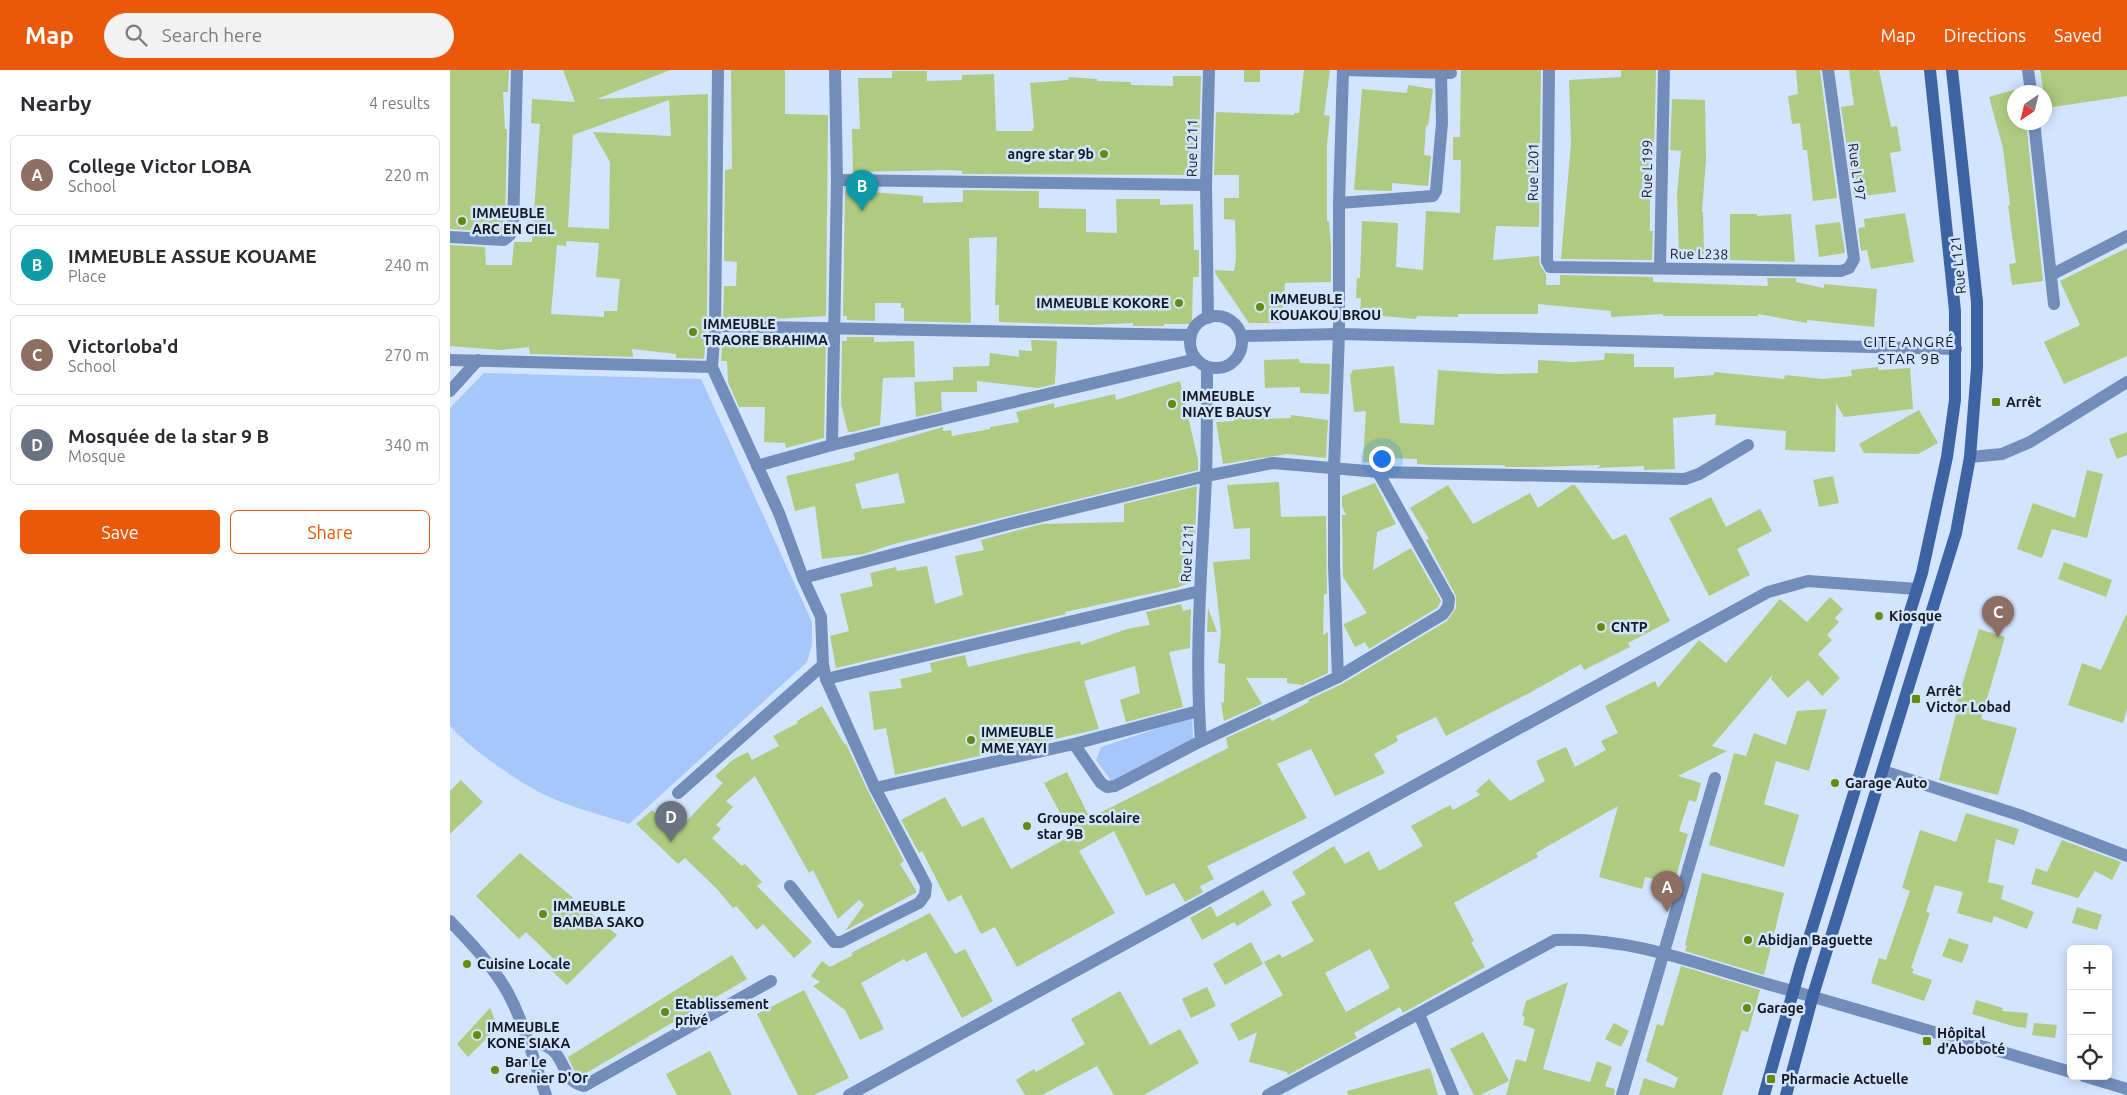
<!DOCTYPE html>
<html lang="en">
<head>
<meta charset="utf-8">
<style>
  :root { --surface:#fff; --page:#f2f2f3; --text:#2b2b33; --muted:#7c7c81; --line:#e1e1e2; --accent:#ea580c }
  body { margin:0; font-family:Ubuntu,sans-serif; background:var(--page); color:var(--text) }
  .controls { position:absolute; right:15px; bottom:15px; display:grid; overflow:hidden; border-radius:8px; box-shadow:0 2px 12px #0003 }
  .controls button { width:45px; height:45px; display:grid; place-items:center; padding:0; border:0; border-bottom:1px solid var(--line); background:var(--surface); color:var(--text); font:25px sans-serif }
  .compass { position:absolute; left:1557px; top:15px; width:45px; height:45px; border-radius:50%; background:var(--surface); box-shadow:0 2px 12px #0003; rotate:215deg }
  .you { position:absolute; left:931px; top:388px; width:18px; height:18px; margin:-12px; border:4px solid #fff; border-radius:50%; background:#1a73e8; box-shadow:0 0 0 8px #1a73e833 }
  .badge { display:grid; place-items:center; width:32px; height:32px; border-radius:50%; background:var(--accent); color:#fff; font-size:16px; font-weight:700 }
  .pin { position:absolute; translate:-50% -41px; filter:drop-shadow(0 1px 2px #0008) }
  .pin::after { content:''; position:absolute; top:26px; width:18px; height:15px; background:inherit; clip-path:polygon(0 0,100% 0,50% 100%) }
  .list { margin:0; padding:0; list-style:none }
  h2 { display:flex; justify-content:space-between; align-items:center; height:65px; margin:0; padding:0 20px; font-size:21px }
  h2 small { font-size:16px; font-weight:400; color:var(--muted) }
  .list li { display:grid; grid-template-columns:32px 1fr auto; gap:15px; align-items:center; box-sizing:border-box; height:80px; margin:0 10px 10px; padding:0 10px; border:1px solid var(--line); border-radius:8px }
  .list b { display:block; font-size:19px; white-space:nowrap }
  .list p { margin:0; font-size:16px; white-space:nowrap; color:var(--muted) }
  .list em { font-size:16px; font-style:normal; color:var(--muted) }
  .actions { display:flex; gap:10px; padding:15px 20px }
  .actions a { flex:1; padding:11px 0; border:1px solid var(--accent); border-radius:8px; text-align:center; font-size:18px; color:var(--accent) }
  .actions .main { background:var(--accent); color:#fff }
  .icon { flex:none; width:28px; height:28px; fill:none; stroke:currentColor; stroke-width:2; stroke-linecap:round; stroke-linejoin:round }
  .map { position:relative; flex:none; width:1677px; height:1025px; overflow:hidden }
  header { display:flex; align-items:center; gap:30px; box-sizing:border-box; height:70px; padding:0 25px; background:var(--accent); color:#fff }
  header strong { font-size:24px }
  nav { display:flex; gap:28px; margin-inline-start:auto; font-size:18px }
  .search { width:350px; height:45px; background:var(--page); display:flex; align-items:center; gap:12px; box-sizing:border-box; padding:0 18px; border-radius:28px; color:var(--muted); font-size:19px }
  main { display:flex }
  aside { flex:1; background:var(--surface) }
  .map>svg:first-child { display:block }
  .green { fill:#a7c6f9 }
  .building { fill:#aecb81; fill-rule:evenodd }
  .lines { fill:none; stroke-linecap:round; stroke-linejoin:round }
  .minor { stroke:#728dba; stroke-width:12 }
  .tertiary { stroke:#728dba; stroke-width:12 }
  .secondary { stroke:#3d63a3; stroke-width:12 }
  .poi-dot { fill:#668a0f; stroke:#d3e4ff; stroke-width:2 }
  .labels { text-anchor:middle; dominant-baseline:central; stroke-width:5; stroke-linejoin:round; paint-order:stroke }
  .street-label { font-size:14px; fill:#131922; stroke:#d3e4ff }
  .poi-label { font-size:14px; font-weight:bold; fill:#131922; stroke:#d3e4ff; text-anchor:start }
  .neighbourhood-label { font-size:15px; letter-spacing:1px; fill:#131922; stroke:#d3e4ff }
</style>
</head>
<body>
<header>
<strong>Map</strong>
<div class="search"><svg class="icon" aria-label="search" viewBox="0 0 24 24"><circle cx="10" cy="10" r="6"/><path d="M15 15l6 6"/></svg>Search here</div>
<nav><a>Map</a><a>Directions</a><a>Saved</a></nav>
</header>
<main>
<aside>
<h2>Nearby<small>4 results</small></h2>
<ul class="list">
<li><span class="badge" style="background:#8d6e63">A</span><div><b>College Victor LOBA</b><p>School</p></div><em>220 m</em></li>
<li><span class="badge" style="background:#0f9aa8">B</span><div><b>IMMEUBLE ASSUE KOUAME</b><p>Place</p></div><em>240 m</em></li>
<li><span class="badge" style="background:#8d6e63">C</span><div><b>Victorloba'd</b><p>School</p></div><em>270 m</em></li>
<li><span class="badge" style="background:#6b7280">D</span><div><b>Mosquée de la star 9 B</b><p>Mosque</p></div><em>340 m</em></li>
</ul>
<div class="actions"><a class="main">Save</a><a>Share</a></div>
</aside>
<div class="map">
<svg width="1677" height="1025" viewBox="0 0 1677 1025">
  <rect width="100%" height="100%" fill="#d3e4ff"/>
  <!-- green -->
  <g class="green">
    <path d="M34 303 251 309 362 552V574L357 592 179 754C152 745 124 738 99 727 68 712 23 681 0 656V338Z"/>
    <polygon points="742,647 743,669 663,713 646,690 651,677"/>
  </g>
  <!-- building -->
  <g class="building">
    <polygon points="0,0 59,0 58,22 53,22 55,59 57,59 55,157 51,162 0,159"/>
    <path d="M113 0H220L147 29 258 24 257 256 254 289 226 288V284L182 279 183 287 80 284 79 277 50 280 0 276V175L35 177 36 195H62L64 172H82L90 54 81 53 82 29 125 32ZM219 30 221 66 143 62 160 92 159 159 118 157 123 65ZM116 171 149 173 146 207 170 209 167 241H154V247L101 244 107 175 116 176Z"/>
    <polygon points="281,0 335,0 335,44 378,45 376,246 325,249 273,248 274,216 286,216 287,192 274,191 275,100 282,99"/>
    <rect x="794" y="0" width="16" height="12"/>
    <polygon points="854,0 880,0 874,45 880,46 877,74 877,151 879,151 881,178 881,212 835,213 831,253 799,253 765,203 765,200 784,201 786,189 785,150 774,149 774,128 789,128 789,105 764,105 766,42 844,45 844,43 849,43"/>
    <polygon points="1011,0 1091,0 1090,73 1088,73 1090,90 1089,157 1046,156 1043,190 1089,186 1090,195 1096,204 1096,215 1110,215 1110,205 1203,207 1203,212 1318,216 1317,208 1346,208 1346,212 1374,218 1374,214 1427,219 1424,257 1357,250 1357,253 1308,244 1308,246 1213,246 1213,244 1161,247 1161,241 1088,234 1088,244 1008,244 1008,247 967,246 966,249 910,244 911,228 906,228 907,208 910,208 912,151 948,153 946,197 973,200 976,141 1010,143 1011,90 1003,90 1003,67 1010,67"/>
    <polygon points="1171,0 1206,0 1204,80 1201,80 1198,123 1200,123 1200,161 1203,161 1202,190 1111,189 1121,73 1119,10 1171,7"/>
    <polygon points="1346,0 1370,0 1387,128 1363,131 1357,80 1353,80 1350,53 1342,54 1338,26 1348,24"/>
    <polygon points="1399,0 1429,0 1441,57 1447,56 1451,81 1440,83 1446,122 1404,127 1391,37 1404,35"/>
    <polygon points="1590,0 1677,0 1677,26 1596,38"/>
    <polygon points="442,1 477,1 477,11 512,10 512,5 544,4 546,61 582,61 584,57 580,13 618,10 619,7 647,9 647,11 681,12 681,15 723,16 723,6 751,6 748,105 512,104 512,101 500,100 403,102 402,59 410,59 408,8 442,8"/>
    <polygon points="958,15 983,19 978,56 976,55 974,85 981,86 978,116 942,113 942,121 904,120 912,19 957,23"/>
    <polygon points="1564,20 1564,52 1576,52 1593,211 1562,215 1559,194 1566,193 1558,136 1560,135 1553,78 1539,27"/>
    <polygon points="1222,29 1255,30 1256,89 1252,142 1253,142 1254,184 1229,184 1227,124 1231,81 1220,80"/>
    <polygon points="395,120 473,126 473,133 513,132 513,120 589,121 589,138 636,139 636,162 667,163 666,129 710,129 710,135 743,134 744,180 749,180 749,207 743,207 742,254 714,254 714,256 683,256 683,253 640,255 549,252 549,235 545,235 547,167 519,168 521,253 454,251 454,238 451,238 451,233 425,233 425,251 397,250 397,246 393,246"/>
    <polygon points="1455,143 1464,192 1421,199 1417,180 1411,181 1408,158 1415,157 1414,149"/>
    <polygon points="1280,144 1307,144 1307,146 1341,144 1345,192 1280,190"/>
    <polygon points="1390,152 1395,183 1369,187 1365,155"/>
    <polygon points="1677,178 1677,286 1614,314 1594,272 1630,255 1610,211"/>
    <polygon points="273,264 326,265 326,272 376,271 374,368 336,378 335,373 314,372 315,337 289,337 278,312 277,291 271,291"/>
    <polygon points="397,267 424,267 424,272 464,271 465,307 433,308 430,355 402,362 398,362 391,334 392,271 397,271"/>
    <polygon points="581,270 607,271 605,314 588,318 527,311 527,322 491,322 492,341 466,347 464,312 503,310 503,297 539,296 540,283 569,287 569,280 582,281"/>
    <polygon points="1155,283 1184,284 1184,297 1224,297 1224,308 1264,305 1264,302 1334,309 1335,305 1373,309 1402,306 1401,300 1428,297 1429,300 1460,298 1463,339 1394,347 1386,333 1385,382 1335,380 1336,361 1265,355 1266,344 1223,348 1225,399 1194,400 1194,396 1147,398 1151,395 1091,397 1055,397 1055,395 982,395 967,394 967,389 940,388 939,393 913,392 916,341 904,342 900,305 903,300 944,296 950,353 984,355 988,300 1048,304 1088,303 1088,290 1121,292 1154,290"/>
    <polygon points="849,289 850,293 880,294 879,324 850,323 850,317 815,318 814,290"/>
    <path d="M730 311 748 390V400L440 475 414 484 372 489 365 436 345 441 336 406 405 390 404 383 493 357V361L501 360 502 366 540 359V357L569 352 566 342 604 333V338L665 324 666 330ZM448 403 455 433 412 439 405 414Z"/>
    <polygon points="784,338 814,342 814,349 841,348 841,345 878,350 876,388 837,384 773,394 766,352 784,351"/>
    <polygon points="1469,340 1488,373 1468,384 1414,383 1409,374"/>
    <polygon points="1677,362 1677,385 1667,389 1659,369"/>
    <polygon points="1637,400 1653,404 1637,468 1602,459 1592,488 1567,479 1583,433 1625,448"/>
    <polygon points="1383,406 1389,433 1369,437 1363,410"/>
    <polygon points="829,412 831,447 876,446 877,524 874,524 873,565 878,562 878,603 852,615 837,613 837,608 796,608 812,634 774,651 771,633 774,632 775,594 768,593 771,562 763,492 800,489 800,458 784,459 777,415"/>
    <polygon points="925,413 946,454 927,462 923,500 961,478 991,531 987,538 919,579 915,572 905,577 894,556 894,554 917,543 893,507 892,445 896,445 892,436 892,426"/>
    <polygon points="998,415 1023,454 1080,423 1088,438 1122,415 1125,415 1163,470 1176,464 1220,551 1178,573 1180,577 1134,600 1131,594 1083,621 996,666 986,647 946,666 948,671 924,684 935,703 885,726 861,679 827,694 857,748 757,796 764,809 750,816 753,822 735,832 724,813 696,826 664,761 629,781 665,843 567,897 545,857 531,864 511,825 498,832 472,781 469,783 451,750 495,727 512,757 533,747 561,799 622,765 594,713 617,702 640,748 778,678 776,668 820,648 822,651 859,632 858,630 892,614 997,551 1006,538 1006,526 976,470 979,469 960,438"/>
    <polygon points="747,416 745,465 731,468 743,499 742,512 726,518 615,542 616,544 386,598 380,566 399,561 390,524 423,516 420,503 446,497 447,501 477,496 485,534 513,525 505,486 534,480 531,470 592,454 674,452 674,434"/>
    <polygon points="1261,427 1276,457 1310,439 1322,461 1287,479 1300,505 1259,526 1219,448"/>
    <polygon points="1614,492 1662,510 1656,527 1608,509"/>
    <path d="M1380 527 1393 539 1385 548 1389 552 1377 565 1382 570 1368 584 1390 608 1372 626 1358 610 1338 628 1321 609 1323 604 1262 676 1277 681 1228 706 1251 713 1246 732 1239 730 1229 761 1238 764 1224 814 1195 807 1192 819 1149 807 1168 736 1086 783 1088 787 1004 833 1024 871 1021 872 1035 897 953 943 950 937 904 963 907 968 838 1005 837 1002 799 992 807 962 789 971 780 954 833 925 814 892 830 884 832 888 864 871 841 832 856 824 842 802 884 776 895 794 919 781 929 801 973 776 961 756 1000 735 1003 740 1030 725 1026 721 1039 709 1060 731 1095 711 1086 691 1116 677 1125 697 1156 680 1151 671 1168 663 1155 636 1205 611 1208 618 1249 570 1276 593 1330 529 1357 552ZM920 879 940 918 896 942 875 903Z"/>
    <polygon points="731,534 733,541 741,539 740,578 719,582 733,637 676,652 670,630 690,623 685,596 634,611 649,659 445,705 436,658 424,660 419,622 452,618 450,609 482,602 480,593 515,585 518,597 630,571 631,575 677,559 700,555 696,542"/>
    <polygon points="758,538 767,562 757,562"/>
    <polygon points="1677,543 1677,639 1673,653 1618,635 1632,593 1651,600"/>
    <polygon points="1529,559 1555,567 1531,649 1567,658 1548,725 1489,710 1508,636 1506,635"/>
    <polygon points="372,636 395,675 396,674 418,721 454,791 450,794 467,822 395,861 414,835 409,830 388,849 363,800 359,803 305,706 276,731 283,737 266,755 271,759 262,768 292,796 295,794 312,812 307,816 362,872 344,888 313,854 307,860 286,836 283,838 267,819 235,788 228,794 186,754 202,740 226,762 273,713 265,706 284,689 298,682 302,690 329,676 323,666 348,653 347,651"/>
    <polygon points="1377,639 1359,701 1326,691 1314,734 1349,745 1334,797 1259,775 1284,683 1296,686 1304,663 1336,675 1347,641"/>
    <polygon points="11,710 33,732 0,764 0,721"/>
    <polygon points="1516,743 1569,759 1564,775 1546,769 1538,812 1554,816 1551,829 1584,842 1577,859 1544,846 1542,853 1507,843 1513,822 1485,815 1476,842 1480,843 1461,898 1464,899 1462,903 1482,910 1474,931 1421,913 1429,888 1436,890 1460,821 1452,818 1470,760 1506,772"/>
    <polygon points="1612,770 1671,792 1662,810 1645,801 1628,828 1581,814 1586,798 1597,802"/>
    <polygon points="70,783 167,865 117,915 101,900 108,893 76,862 69,869 26,826"/>
    <polygon points="1252,803 1334,823 1314,905 1235,881 1237,876 1235,875"/>
    <polygon points="813,820 822,835 787,856 784,852 752,870 740,848 761,836 767,847"/>
    <polygon points="1627,837 1652,845 1647,860 1622,853"/>
    <polygon points="480,843 505,884 515,879 543,931 512,948 476,882 456,892 454,889 411,913 434,959 410,970 395,940 363,916 370,912 361,906 372,891 380,897 403,885 401,883"/>
    <polygon points="1499,868 1519,875 1512,893 1492,886"/>
    <polygon points="801,872 813,894 775,915 763,894"/>
    <polygon points="282,885 297,909 131,1006 125,1002 118,987"/>
    <polygon points="1231,896 1310,920 1298,962 1292,960 1272,1025 1189,1025 1194,1008 1224,1018 1228,1008 1196,991 1207,954 1213,956"/>
    <polygon points="1118,912 1093,999 1140,1012 1147,991 1162,997 1155,1016 1165,1019 1164,1025 1056,1025 1066,989 1076,992 1085,959 1073,955 1075,947 1072,946 1076,931"/>
    <polygon points="757,917 766,936 741,948 732,929"/>
    <polygon points="354,920 399,1008 364,1025 348,1025 307,944"/>
    <polygon points="670,921 700,975 730,959 749,993 694,1025 664,1025 647,996 592,1025 575,1025 566,1010 584,999 586,1002 635,974 621,949"/>
    <polygon points="1526,930 1553,938 1552,941 1578,943 1576,958 1563,956 1522,944"/>
    <polygon points="40,938 48,957 18,987 7,974"/>
    <polygon points="1164,953 1179,961 1171,977 1155,969"/>
    <polygon points="1584,953 1607,955 1605,968 1582,965"/>
    <polygon points="1033,962 1059,1011 1030,1025 1024,1025 1000,979"/>
    <polygon points="260,981 282,1025 227,1025 216,1004"/>
    <polygon points="980,998 988,1025 898,1025 897,1021"/>
  </g>
  <g class="lines">
    <!-- minor -->
    <g class="minor">
      <polyline points="268,0 265,256 262,297 329,443 353,508 371,547 373,595 376,609 425,718 476,815 475,825 469,833 391,872 384,872 340,816"/>
      <polyline points="893,0 1001,3"/>
      <polyline points="1099,0 1097,191 1100,197 1391,201 1399,198 1404,189 1378,0"/>
      <polyline points="1578,0 1581,22"/>
      <polyline points="1584,52 1604,234"/>
      <polyline points="387,110 756,115"/>
      <polyline points="889,133 983,126 986,121 992,53 991,2"/>
      <polyline points="0,167 54,170 60,165 63,159 67,0"/>
      <polyline points="1210,198 1214,0"/>
      <polyline points="1601,205 1677,166"/>
      <circle cx="766" cy="272" r="26"/>
      <polyline points="758,248 756,115 759,0"/>
      <polyline points="265,256 741,265"/>
      <polyline points="792,266 889,264 1506,279"/>
      <polyline points="0,290 262,297"/>
      <polyline points="0,321 28,290"/>
      <polyline points="382,375 387,110 385,0"/>
      <polyline points="1520,387 1552,384 1580,372 1677,312"/>
      <polyline points="307,396 382,375 746,289"/>
      <polyline points="353,508 559,454 756,406 823,393 928,402 1235,409 1249,404 1298,375"/>
      <polyline points="888,607 884,496 884,398 889,264 889,133 893,0"/>
      <polyline points="376,609 750,521"/>
      <path d="M751 671C744 583 752 495 756 408 757 371 757 334 757 297"/>
      <polyline points="624,674 651,713 657,717 665,716 751,671 888,607 993,544 998,537 999,529 928,402"/>
      <polyline points="1433,701 1572,746 1677,786"/>
      <polyline points="425,718 624,674 748,641"/>
      <polyline points="228,723 373,595"/>
      <path d="M0 851C21 873 43 896 58 923 75 955 84 992 96 1025"/>
      <polyline points="969,944 1003,1025"/>
      <path d="M77 973C121 972 105 1010 134 1016L321 911"/>
      <polyline points="399,1025 1318,522 1358,511 1467,519"/>
      <path d="M818 1025 1105 870C1188 866 1264 901 1343 921"/>
      <polyline points="1172,1025 1265,708"/>
    </g>
    <!-- tertiary -->
    <g class="tertiary">
      <polyline points="1343,921 1621,1002"/>
      <polyline points="1634,1006 1677,1019"/>
    </g>
    <!-- secondary -->
    <g class="secondary">
      <polyline points="1314,1025 1351,894 1472,503 1497,387 1505,330 1505,241 1480,0"/>
      <polyline points="1336,1025 1363,925 1506,463 1520,387 1527,298 1527,232 1502,0"/>
    </g>
  </g>
  <!-- markers -->
  <g class="poi-dot">
    <circle cx="654" cy="84" r="5"/>
    <circle cx="12" cy="151" r="5"/>
    <circle cx="729" cy="233" r="5"/>
    <circle cx="810" cy="237" r="5"/>
    <circle cx="243" cy="262" r="5"/>
    <rect x="1541" y="327" width="10" height="10" rx="2.5"/>
    <circle cx="722" cy="334" r="5"/>
    <circle cx="1429" cy="546" r="5"/>
    <circle cx="1151" cy="557" r="5"/>
    <rect x="1461" y="624" width="10" height="10" rx="2.5"/>
    <circle cx="521" cy="670" r="5"/>
    <circle cx="1385" cy="713" r="5"/>
    <circle cx="577" cy="756" r="5"/>
    <circle cx="93" cy="844" r="5"/>
    <circle cx="1298" cy="870" r="5"/>
    <circle cx="17" cy="894" r="5"/>
    <circle cx="1297" cy="938" r="5"/>
    <circle cx="215" cy="942" r="5"/>
    <circle cx="27" cy="965" r="5"/>
    <rect x="1472" y="966" width="10" height="10" rx="2.5"/>
    <circle cx="45" cy="1000" r="5"/>
    <rect x="1316" y="1004" width="10" height="10" rx="2.5"/>
  </g>
  <g class="labels">
    <!-- street labels -->
    <g class="street-label">
      <text transform="translate(742 78) rotate(-89)">Rue L211</text>
      <text transform="translate(1197 99) rotate(-89)">Rue L199</text>
      <text transform="translate(1083 102) rotate(-89)">Rue L201</text>
      <text transform="translate(1407 102) rotate(82)">Rue L197</text>
      <text transform="translate(1249 184) rotate(1)">Rue L238</text>
      <text transform="translate(1508 195) rotate(-96)">Rue L121</text>
      <text transform="translate(737 483) rotate(-87)">Rue L211</text>
    </g>
    <!-- poi labels -->
    <g class="poi-label">
      <text x="644" y="84" text-anchor="end">angre star 9b</text>
      <text x="22" y="143">IMMEUBLE<tspan x="22" dy="16">ARC EN CIEL</tspan></text>
      <text x="820" y="229">IMMEUBLE<tspan x="820" dy="16">KOUAKOU BROU</tspan></text>
      <text x="719" y="233" text-anchor="end">IMMEUBLE KOKORE</text>
      <text x="253" y="254">IMMEUBLE<tspan x="253" dy="16">TRAORE BRAHIMA</tspan></text>
      <text x="732" y="326">IMMEUBLE<tspan x="732" dy="16">NIAYE BAUSY</tspan></text>
      <text x="1556" y="332">Arrêt</text>
      <text x="1439" y="546">Kiosque</text>
      <text x="1161" y="557">CNTP</text>
      <text x="1476" y="621">Arrêt<tspan x="1476" dy="16">Victor Lobad</tspan></text>
      <text x="531" y="662">IMMEUBLE<tspan x="531" dy="16">MME YAYI</tspan></text>
      <text x="1395" y="713">Garage Auto</text>
      <text x="587" y="748">Groupe scolaire<tspan x="587" dy="16">star 9B</tspan></text>
      <text x="103" y="836">IMMEUBLE<tspan x="103" dy="16">BAMBA SAKO</tspan></text>
      <text x="1308" y="870">Abidjan Baguette</text>
      <text x="27" y="894">Cuisine Locale</text>
      <text x="225" y="934">Etablissement<tspan x="225" dy="16">privé</tspan></text>
      <text x="1307" y="938">Garage</text>
      <text x="37" y="957">IMMEUBLE<tspan x="37" dy="16">KONE SIAKA</tspan></text>
      <text x="1487" y="963">Hôpital<tspan x="1487" dy="16">d'Aboboté</tspan></text>
      <text x="55" y="992">Bar Le<tspan x="55" dy="16">Grenier D'Or</tspan></text>
      <text x="1331" y="1009">Pharmacie Actuelle</text>
    </g>
    <!-- neighbourhood labels -->
    <g class="neighbourhood-label">
      <text x="1459" y="271">CITE ANGRÉ<tspan x="1459" dy="17">STAR 9B</tspan></text>
    </g>
  </g>
</svg>
<div class="controls">
<button>+</button>
<button>−</button>
<button><svg class="icon" aria-label="locate" viewBox="0 0 24 24"><circle cx="12" cy="12" r="6"/><path d="M12 2v4M12 18v4M2 12h4M18 12h4"/></svg></button>
</div>
<svg class="compass" viewBox="-18 -18 36 36"><path d="M0-13l5 13h-10z" fill="#e53935"/><path d="M0 13l5-13h-10z" fill="#7c7c81"/></svg>
<div class="you"></div>
<div class="pin badge" style="left:1217px;top:842px;background:#8d6e63">A</div>
<div class="pin badge" style="left:412px;top:141px;background:#0f9aa8">B</div>
<div class="pin badge" style="left:1548px;top:567px;background:#8d6e63">C</div>
<div class="pin badge" style="left:221px;top:772px;background:#6b7280">D</div>
</div>
</main>
</body>
</html>
